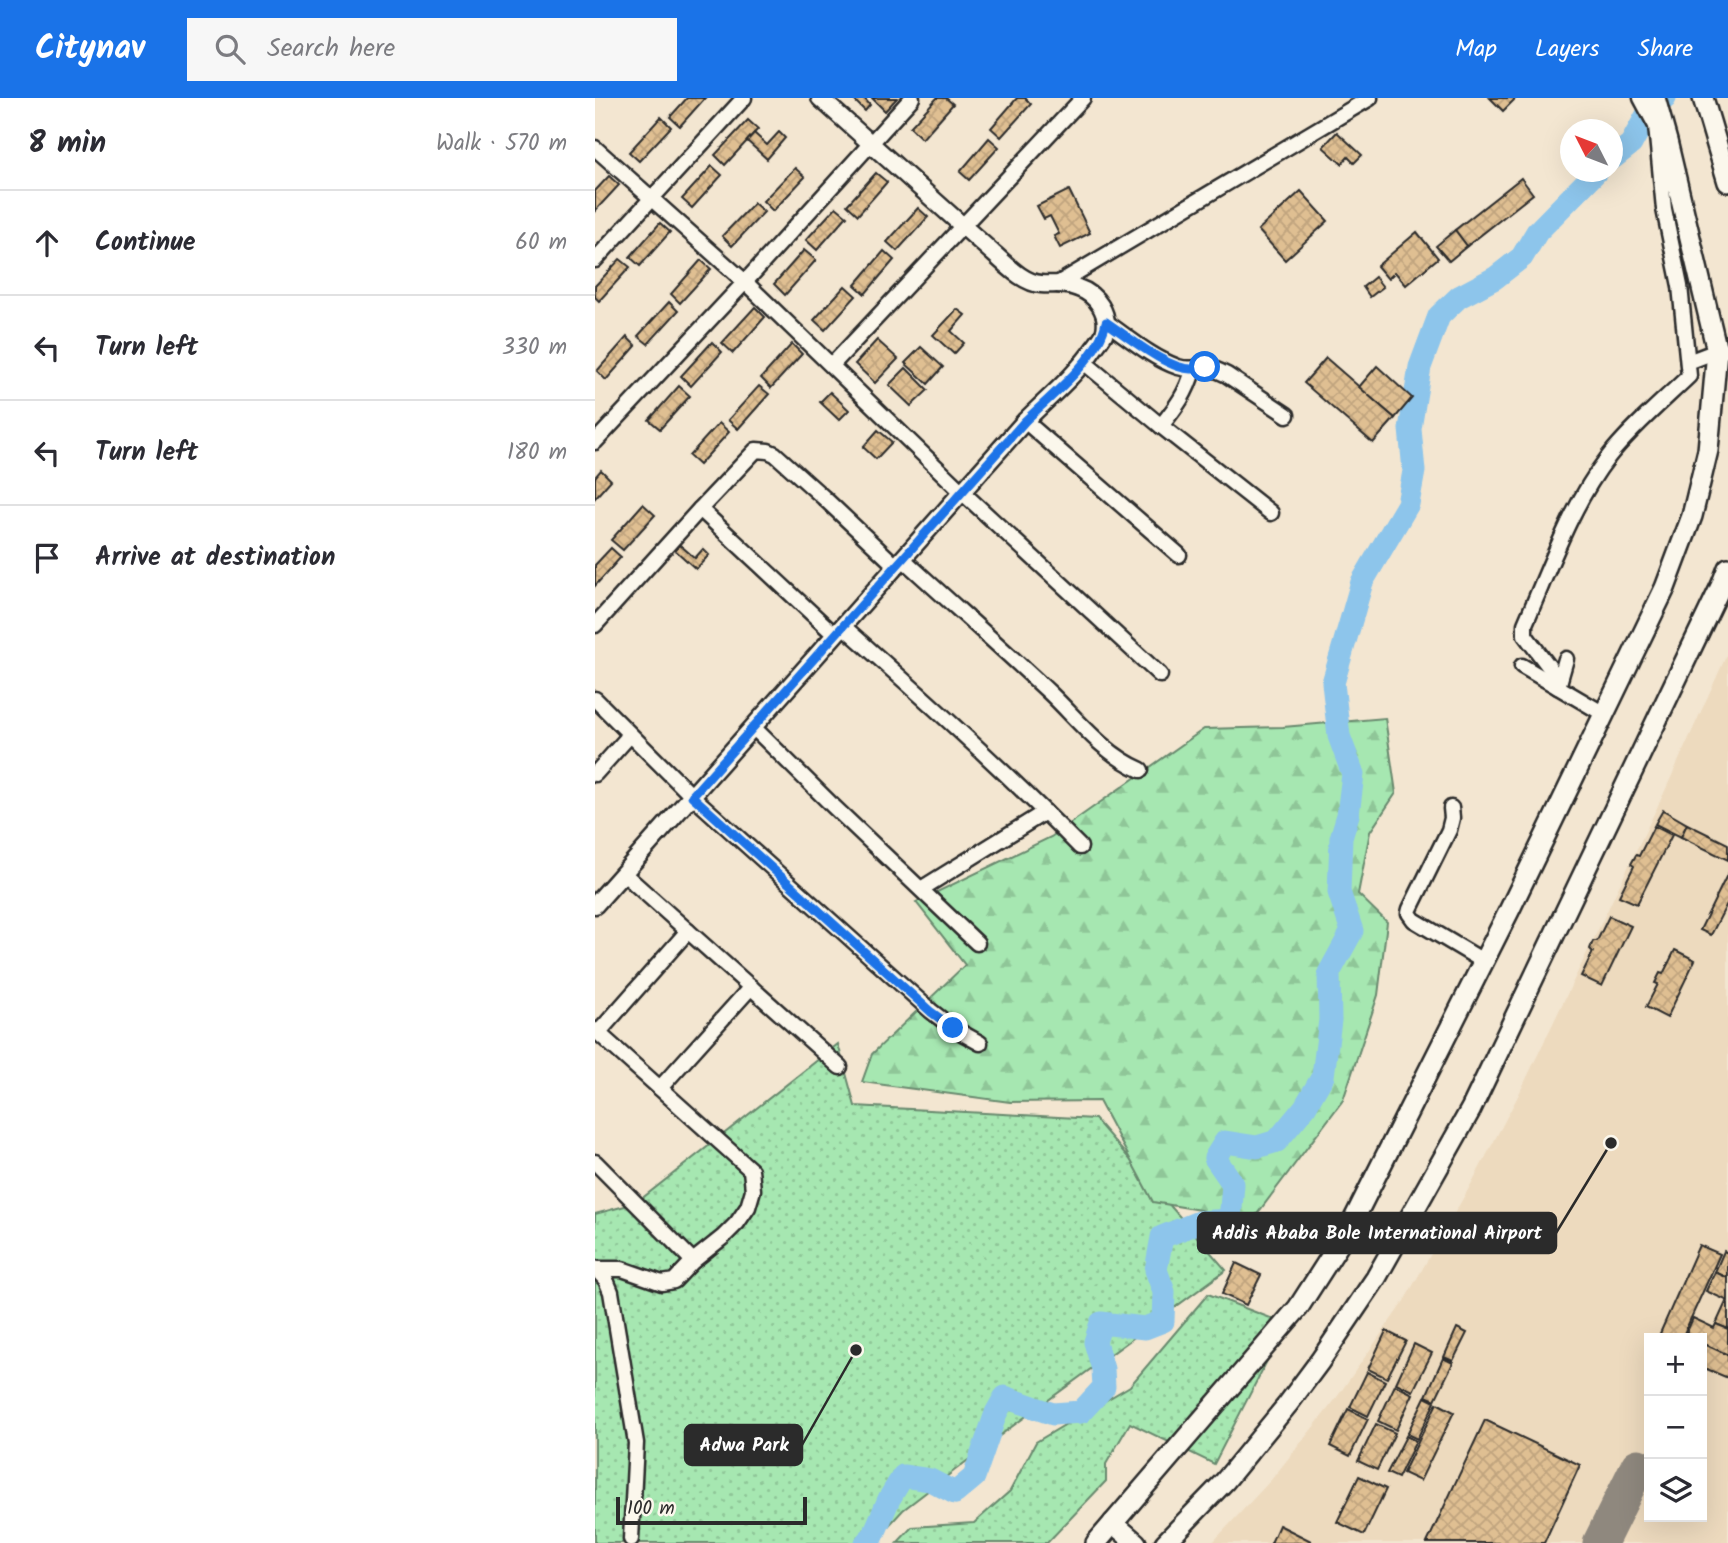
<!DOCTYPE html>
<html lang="en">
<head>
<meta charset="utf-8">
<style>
  :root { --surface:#fff; --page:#f7f7f7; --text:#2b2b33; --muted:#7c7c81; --line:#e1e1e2; --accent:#1a73e8 }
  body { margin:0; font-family:Kalam,sans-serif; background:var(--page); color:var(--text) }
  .controls { position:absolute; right:21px; bottom:21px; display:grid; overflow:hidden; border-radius:0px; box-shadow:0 7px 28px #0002 }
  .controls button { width:63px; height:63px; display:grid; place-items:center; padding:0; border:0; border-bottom:2px solid var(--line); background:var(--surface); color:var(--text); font:35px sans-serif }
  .compass { position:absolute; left:965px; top:21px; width:63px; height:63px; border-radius:50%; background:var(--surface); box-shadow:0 7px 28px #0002; rotate:312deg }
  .scale { position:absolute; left:21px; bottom:18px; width:191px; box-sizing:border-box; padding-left:7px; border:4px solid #2b2b2b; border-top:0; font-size:19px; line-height:24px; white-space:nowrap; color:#2b2b2b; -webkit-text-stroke:5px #fbf7ec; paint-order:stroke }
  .stop { position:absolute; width:21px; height:21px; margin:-16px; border:5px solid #1a73e8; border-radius:50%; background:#fff }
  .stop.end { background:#1a73e8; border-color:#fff; box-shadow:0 2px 7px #0008 }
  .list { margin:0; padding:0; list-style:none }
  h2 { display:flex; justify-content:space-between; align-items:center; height:91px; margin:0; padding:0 28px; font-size:30px }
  h2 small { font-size:23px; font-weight:400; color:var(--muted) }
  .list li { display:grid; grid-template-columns:46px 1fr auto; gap:21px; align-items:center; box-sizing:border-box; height:105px; padding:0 28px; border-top:2px solid var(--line) }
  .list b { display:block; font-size:26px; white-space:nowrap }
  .list em { font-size:23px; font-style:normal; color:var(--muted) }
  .icon { flex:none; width:38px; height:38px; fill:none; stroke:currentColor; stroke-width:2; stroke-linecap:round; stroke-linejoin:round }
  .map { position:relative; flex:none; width:1133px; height:1445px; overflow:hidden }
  header { display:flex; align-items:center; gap:42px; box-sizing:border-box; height:98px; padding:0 35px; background:var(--accent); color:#fff }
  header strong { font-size:33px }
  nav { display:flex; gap:38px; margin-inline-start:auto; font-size:24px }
  .search { width:490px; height:63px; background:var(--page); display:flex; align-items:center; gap:18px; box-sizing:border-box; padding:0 24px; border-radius:0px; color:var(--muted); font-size:26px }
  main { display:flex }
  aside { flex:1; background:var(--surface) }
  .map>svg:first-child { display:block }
  .built { fill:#eddabe; fill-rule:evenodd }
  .grass { fill:url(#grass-dots); stroke:#68896e; stroke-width:2 }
  .forest { fill:url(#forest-firs); stroke:#68896e; stroke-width:2 }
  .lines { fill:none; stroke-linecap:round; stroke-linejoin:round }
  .river { stroke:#8dc5eb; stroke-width:23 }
  .taxiway { stroke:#8f887e; stroke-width:35 }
  .building { fill:url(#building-cross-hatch); stroke:#2b2b2b; stroke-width:2 }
  .minor-casing { stroke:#2b2b2b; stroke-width:19 }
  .tertiary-casing { stroke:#2b2b2b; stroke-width:21 }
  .secondary-casing { stroke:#2b2b2b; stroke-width:24 }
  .minor { stroke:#fbf7ec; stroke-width:14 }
  .tertiary { stroke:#fbf7ec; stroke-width:16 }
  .secondary { stroke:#fbf7ec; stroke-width:19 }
  .route { stroke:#1a73e8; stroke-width:9 }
  .leader { fill:none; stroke:#2b2b2b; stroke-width:2.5 }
  .callout-dot { fill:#2b2b2b; stroke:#fbf7ec; stroke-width:2.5 }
  .callout { fill:#2b2b2b; stroke:#2b2b2b; stroke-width:2.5 }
  .callout-label { font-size:19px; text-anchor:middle; font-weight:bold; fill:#fff }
</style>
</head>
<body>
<header>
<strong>Citynav</strong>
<div class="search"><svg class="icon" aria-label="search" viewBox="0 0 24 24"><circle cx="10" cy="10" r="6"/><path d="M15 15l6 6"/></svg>Search here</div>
<nav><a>Map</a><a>Layers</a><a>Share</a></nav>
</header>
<main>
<aside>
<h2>8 min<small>Walk · 570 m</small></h2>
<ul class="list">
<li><svg class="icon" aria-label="ahead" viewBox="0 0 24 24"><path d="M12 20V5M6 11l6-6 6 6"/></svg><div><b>Continue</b></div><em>60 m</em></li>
<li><svg class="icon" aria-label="left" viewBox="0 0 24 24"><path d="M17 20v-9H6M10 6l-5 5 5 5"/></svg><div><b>Turn left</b></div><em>330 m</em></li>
<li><svg class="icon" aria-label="left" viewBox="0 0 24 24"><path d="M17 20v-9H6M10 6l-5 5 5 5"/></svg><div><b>Turn left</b></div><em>180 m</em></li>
<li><svg class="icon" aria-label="arrive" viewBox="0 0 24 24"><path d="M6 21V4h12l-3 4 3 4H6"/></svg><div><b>Arrive at destination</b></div></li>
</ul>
</aside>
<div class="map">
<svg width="1133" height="1445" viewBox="0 0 1133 1445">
  <defs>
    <pattern id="grass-dots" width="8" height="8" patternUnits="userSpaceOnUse" patternTransform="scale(1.75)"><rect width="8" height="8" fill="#a6e7b1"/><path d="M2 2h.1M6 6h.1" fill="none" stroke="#8fc698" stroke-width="1.8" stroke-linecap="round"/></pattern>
    <pattern id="forest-firs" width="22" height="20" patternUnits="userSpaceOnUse" patternTransform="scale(1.75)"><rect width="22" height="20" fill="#a6e7b1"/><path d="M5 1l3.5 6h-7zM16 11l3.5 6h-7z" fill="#8fc698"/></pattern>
    <pattern id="building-cross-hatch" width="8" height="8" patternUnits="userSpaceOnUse" patternTransform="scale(1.75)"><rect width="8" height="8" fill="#dfbf92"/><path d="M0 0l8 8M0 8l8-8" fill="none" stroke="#c0a47e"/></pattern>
  </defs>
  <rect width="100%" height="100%" fill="#f3e6d1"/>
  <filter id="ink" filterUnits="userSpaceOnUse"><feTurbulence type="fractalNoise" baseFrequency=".0143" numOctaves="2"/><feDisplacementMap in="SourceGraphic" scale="14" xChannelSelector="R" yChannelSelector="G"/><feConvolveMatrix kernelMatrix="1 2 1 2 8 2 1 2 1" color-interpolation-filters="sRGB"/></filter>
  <g filter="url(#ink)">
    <!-- built -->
    <path class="built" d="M1133 554V1445H617L676 1382 740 1302 809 1203 874 1090 922 1000 1069 695ZM1054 1240H1107V1419H1054Z"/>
    <!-- grass -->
    <g class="grass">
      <polygon points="243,946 260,1008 500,1021 631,1172 411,1333 308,1412 278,1445 0,1445 0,1116 41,1105"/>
      <polygon points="613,1196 691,1226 619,1366 535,1325 511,1366 511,1383 452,1445 302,1445 317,1429 379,1425 415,1393 441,1344 535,1288"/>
    </g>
    <!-- forest -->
    <polygon class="forest" points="790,620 801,695 775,734 763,796 792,824 783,897 748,1002 653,1128 605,1112 558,1104 504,1003 415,1004 267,984 277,956 370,867 321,804 456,739 609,631 688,629"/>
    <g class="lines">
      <!-- river -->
      <g class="river">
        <polyline points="1018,60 1036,46 1054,13 1070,0"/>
        <polyline points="271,1445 278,1438 294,1401 308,1378 335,1382 360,1395 379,1379 401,1315 410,1299 458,1316 486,1314 509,1289 508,1271 500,1244 506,1225 550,1230 568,1223 569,1194 561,1172 567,1139 604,1124 635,1122 638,1086 620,1060 630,1044 662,1049 682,1043 710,1009 728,978 735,922 734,875 757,833 744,794 746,740 753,717 758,676 744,638 738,585 767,484 813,406 819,373 815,331 825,269 844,218 864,199 900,180 927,159 942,134 1001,74"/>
      </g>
      <!-- taxiway -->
      <polyline class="taxiway" points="1005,1445 1043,1368"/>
    </g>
    <!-- building -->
    <g class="building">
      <polygon points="92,0 110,0 85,28 75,19"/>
      <polygon points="257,0 269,0 275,7 270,13"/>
      <polygon points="277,0 302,0 290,13"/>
      <polygon points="342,0 351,0 358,6 327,41 315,29"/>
      <polygon points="422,0 430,0 436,6 406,39 396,30"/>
      <polygon points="895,0 921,0 908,13"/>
      <polygon points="66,19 76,29 44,63 34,54"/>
      <polygon points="153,22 163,31 130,67 120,57"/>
      <polygon points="184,34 190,40 172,61 152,43 159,35 172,47"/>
      <polygon points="742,34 767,57 759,65 753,59 747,66 728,49"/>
      <polygon points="394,40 404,49 374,82 365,74"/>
      <polygon points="117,68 127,77 97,110 87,101"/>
      <polygon points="200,70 210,79 178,113 168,103"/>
      <polygon points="281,75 292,84 263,117 252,107"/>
      <polygon points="14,78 24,87 0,113 0,93"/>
      <polygon points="926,80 938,96 872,148 860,132"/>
      <polygon points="474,92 495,135 465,150 459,138 464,136 455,118 449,121 442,108"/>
      <polygon points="706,93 733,123 690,162 663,132"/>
      <polygon points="159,105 169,114 137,148 127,138"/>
      <polygon points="241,109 252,118 222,152 211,142"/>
      <polygon points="323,110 333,119 302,153 292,144"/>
      <polygon points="65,125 75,134 45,168 35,159"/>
      <polygon points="860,132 872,148 854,163 841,148"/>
      <polygon points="822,134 843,160 811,187 800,174 793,181 782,168"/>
      <polygon points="209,152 221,162 190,197 179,186"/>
      <polygon points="289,153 299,162 270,196 260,187"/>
      <polygon points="25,161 35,169 4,203 0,199 0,188"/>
      <polygon points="106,162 116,171 85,205 76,196"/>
      <polygon points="780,179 788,189 775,199 768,189"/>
      <polygon points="250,188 261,198 230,232 219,222"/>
      <polygon points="74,204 83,213 53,246 43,238"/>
      <polygon points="160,209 170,219 138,255 127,245"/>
      <polygon points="362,211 370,217 356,233 369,245 359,256 338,237"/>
      <polygon points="32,239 41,248 11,282 2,273"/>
      <polygon points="282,242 303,261 280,285 260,266"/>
      <polygon points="117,244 127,254 96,288 86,278"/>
      <polygon points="197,246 207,256 176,290 166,280"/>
      <polygon points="326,249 348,269 333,286 310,265"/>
      <polygon points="731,260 800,320 778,345 709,285"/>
      <polygon points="782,268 817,300 800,320 764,289"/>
      <polygon points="311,270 333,292 316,308 294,287"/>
      <polygon points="84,288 95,298 65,331 54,322"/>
      <polygon points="164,288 174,296 143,331 133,322"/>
      <polygon points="235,294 254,312 244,322 225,304"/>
      <polygon points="124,325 134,334 104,367 94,358"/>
      <polygon points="283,332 297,344 281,361 268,349"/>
      <polygon points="6,372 16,382 0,400 0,379"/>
      <polygon points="48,406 60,417 28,452 16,442"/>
      <polygon points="85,447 100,460 108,451 114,457 101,471 80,452"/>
      <polygon points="16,450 26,459 0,488 0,467"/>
      <polygon points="1068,712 1092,726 1086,739 1060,726"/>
      <polygon points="1092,726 1133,746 1133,762 1086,739"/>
      <polygon points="1059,728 1077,737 1042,806 1024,798 1039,768 1036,766 1041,757 1044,758"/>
      <polygon points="1133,775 1133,804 1116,837 1105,832"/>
      <polygon points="1014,818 1036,828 1007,888 986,878 998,854 995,851 998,843 1002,843"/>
      <polygon points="1080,852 1100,862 1072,920 1051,909 1063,886 1060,885 1065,875 1068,876"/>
      <polygon points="1104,1147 1125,1156 1087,1240 1063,1240"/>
      <polygon points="1129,1153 1133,1155 1133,1180 1120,1174"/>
      <polygon points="641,1165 666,1177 651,1207 627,1196"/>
      <polygon points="1120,1174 1133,1180 1133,1203 1111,1193"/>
      <polygon points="1131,1204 1133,1205 1133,1231 1121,1226"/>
      <polygon points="1098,1220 1119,1230 1121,1226 1133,1231 1133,1257 1107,1245 1107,1240 1096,1240 1090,1238"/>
      <polygon points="862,1230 872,1235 858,1263 849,1259"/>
      <polygon points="791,1233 811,1243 792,1280 773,1271"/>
      <polygon points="1107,1245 1133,1257 1133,1280 1107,1269"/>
      <polygon points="819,1246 837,1255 818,1293 801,1285"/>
      <polygon points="848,1260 858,1265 840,1302 831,1298"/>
      <polygon points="772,1274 790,1283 773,1318 755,1309"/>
      <polygon points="800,1287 818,1296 801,1332 783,1323"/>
      <polygon points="830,1299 840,1304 822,1341 812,1336"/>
      <polygon points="842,1305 859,1314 825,1383 808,1375"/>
      <polygon points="753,1311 773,1321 755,1358 735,1348"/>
      <polygon points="890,1322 985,1367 949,1445 832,1445"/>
      <polygon points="781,1326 800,1335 782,1372 763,1363"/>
      <polygon points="811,1338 821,1343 803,1380 792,1375"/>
      <polygon points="764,1378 791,1391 769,1437 742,1424"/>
      <polygon points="684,1427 716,1443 715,1445 676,1445"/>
    </g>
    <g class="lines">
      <!-- minor casing -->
      <g class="minor-casing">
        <g id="minor">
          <polyline points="0,50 150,184 367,394 565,577"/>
          <polyline points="0,162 149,0"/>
          <polyline points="464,185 775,0"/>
          <path d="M511 224C534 240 557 260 583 269 596 273 600 269 611 269 618 270 626 274 632 277L692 317"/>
          <polyline points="1093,264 1122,253 1133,252"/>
          <polyline points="490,265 566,328 676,415"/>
          <polyline points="237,267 488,0"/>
          <polyline points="430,323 584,457"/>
          <path d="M566 328C581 309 592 295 598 272"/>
          <polyline points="0,344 150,184 317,0"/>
          <polyline points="105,411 240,537"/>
          <path d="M308 461C357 506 407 550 456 596 484 623 509 656 546 672"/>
          <polyline points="0,527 105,411 161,352 173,353 180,356 228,399 301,468"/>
          <path d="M248 528C329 600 409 672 485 749"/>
          <polyline points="971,561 963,589 1009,616"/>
          <polyline points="927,568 963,589"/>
          <path d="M964 582 930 537V526C955 469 976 407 1014 358 1036 330 1068 303 1094 278L1085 188 1069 111 1061 28 1046 0"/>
          <polyline points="0,601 97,698 336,913 358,930 385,945"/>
          <polyline points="158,629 238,708 382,845"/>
          <polyline points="0,676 35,637"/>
          <polyline points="856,710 857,720 854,732 815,811 814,815 819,822 888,863"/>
          <polyline points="28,775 245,969"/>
          <polyline points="326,791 450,714"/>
          <polyline points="0,932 156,1072 158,1092 153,1109 142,1125 128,1139 98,1163 79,1183 67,1185 27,1171 0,1171"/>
          <polyline points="3,935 93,833"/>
          <polyline points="65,990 156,889"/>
          <polyline points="0,1064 98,1163"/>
          <polyline points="0,1170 11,1182 16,1194 41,1345 36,1441"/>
        </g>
      </g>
      <!-- tertiary casing -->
      <g class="tertiary-casing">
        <path id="tertiary" d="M0 807 430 323C454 299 481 277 500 249 503 245 507 240 509 236 516 216 501 196 483 190 469 184 460 187 446 186 428 185 411 166 398 155L225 0"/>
      </g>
      <!-- secondary casing -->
      <g class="secondary-casing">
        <g id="secondary">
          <polyline points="1108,0 1133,84"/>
          <polyline points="518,1425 541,1445"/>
          <polyline points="501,1445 703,1210 755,1129 914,813 1070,490 1097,418 1113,352 1122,253 1072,43 1060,0"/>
          <polyline points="570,1445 630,1383 693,1306 725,1263 781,1180 876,1011 1126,488 1133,470"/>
        </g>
      </g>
      <!-- minor -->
      <use href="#minor" class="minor"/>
      <!-- tertiary -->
      <use href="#tertiary" class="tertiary"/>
      <!-- secondary -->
      <use href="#secondary" class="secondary"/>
    </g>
  </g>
  <g class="lines" filter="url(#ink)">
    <!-- route -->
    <path class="route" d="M358 930 336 914 97 698 430 323C457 297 504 260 511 224 532 238 574 273 599 271 603 271 606 270 610 269"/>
  </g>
  <!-- callouts -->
  <path class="leader" d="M1016 1045L961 1135M261 1252L207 1347"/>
  <g class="callout-dot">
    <circle cx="1016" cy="1045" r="7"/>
    <circle cx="261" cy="1252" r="7"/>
  </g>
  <g class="callout">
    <rect x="603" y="1115" width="358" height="40" rx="7"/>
    <rect x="90" y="1327" width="117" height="40" rx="7"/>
  </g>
  <g class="callout-label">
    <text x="782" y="1141">Addis Ababa Bole International Airport</text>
    <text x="149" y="1353">Adwa Park</text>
  </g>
</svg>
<div class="controls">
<button>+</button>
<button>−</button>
<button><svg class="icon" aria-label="layers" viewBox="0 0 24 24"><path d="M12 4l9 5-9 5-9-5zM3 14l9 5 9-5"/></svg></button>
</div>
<svg class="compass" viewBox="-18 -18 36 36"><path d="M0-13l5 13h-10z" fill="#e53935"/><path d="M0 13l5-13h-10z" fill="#7c7c81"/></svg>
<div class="scale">100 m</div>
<div class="stop" style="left:610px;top:269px"></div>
<div class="stop end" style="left:358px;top:930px"></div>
</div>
</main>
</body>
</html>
